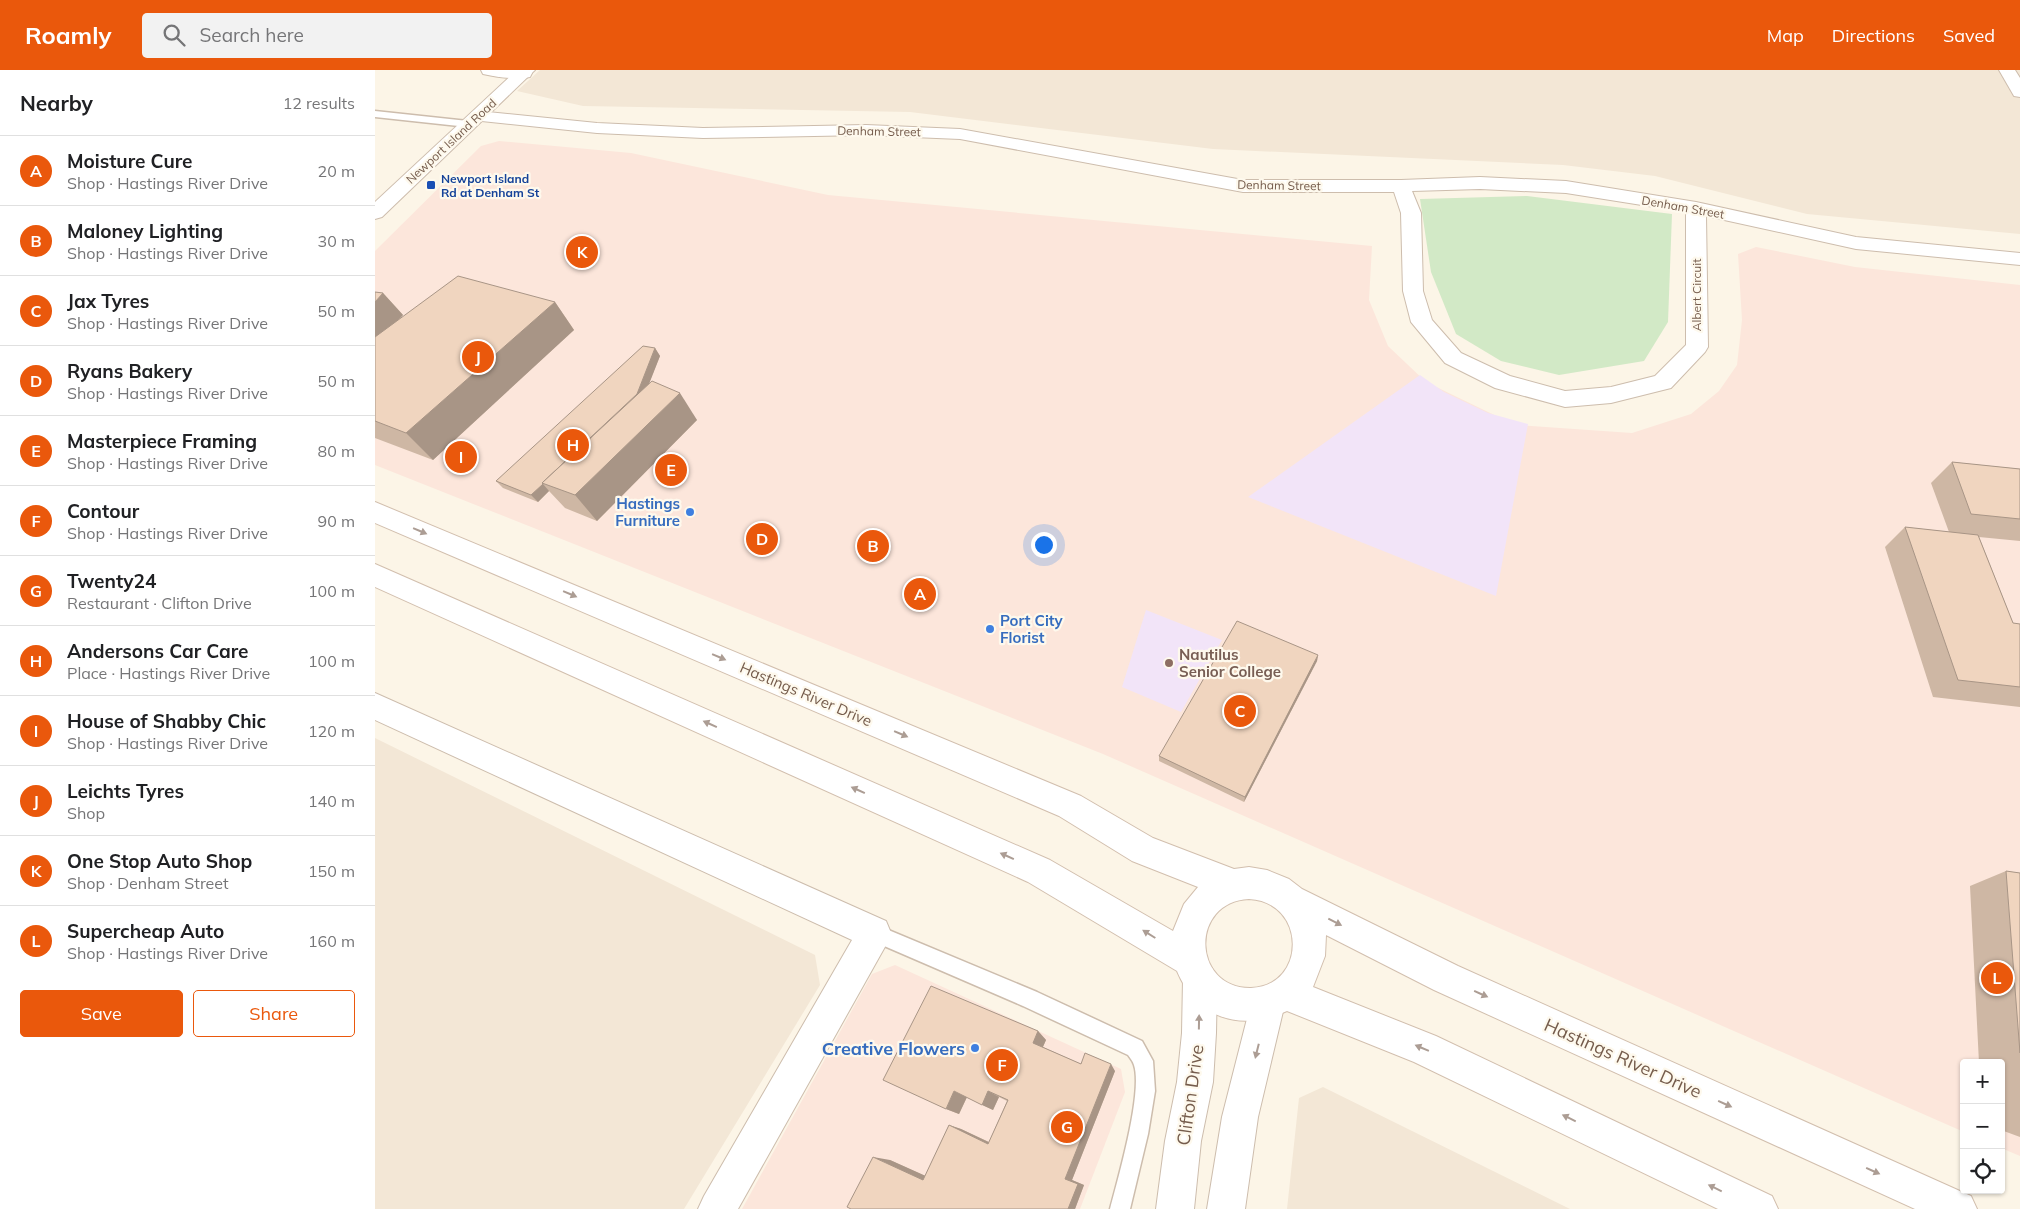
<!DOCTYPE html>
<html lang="en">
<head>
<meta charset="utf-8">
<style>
  :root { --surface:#fff; --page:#f2f2f2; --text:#202124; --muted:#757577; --line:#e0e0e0; --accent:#ea580c }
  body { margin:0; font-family:Mulish,sans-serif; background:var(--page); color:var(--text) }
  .controls { position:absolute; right:15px; bottom:15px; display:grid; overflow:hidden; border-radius:5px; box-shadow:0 1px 4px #0004 }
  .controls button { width:45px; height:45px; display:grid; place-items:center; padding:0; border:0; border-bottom:1px solid var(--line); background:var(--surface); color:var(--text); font:25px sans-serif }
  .you { position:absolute; left:668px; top:474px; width:18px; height:18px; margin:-12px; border:4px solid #fff; border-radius:50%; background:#1a73e8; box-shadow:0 0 0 8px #1a73e833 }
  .badge { display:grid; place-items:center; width:32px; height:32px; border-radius:50%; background:var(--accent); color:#fff; font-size:16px; font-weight:700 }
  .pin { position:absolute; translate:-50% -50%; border:2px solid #fff; box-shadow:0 1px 5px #0006 }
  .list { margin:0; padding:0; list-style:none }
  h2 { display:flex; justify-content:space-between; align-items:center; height:65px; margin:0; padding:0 20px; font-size:21px }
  h2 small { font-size:16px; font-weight:400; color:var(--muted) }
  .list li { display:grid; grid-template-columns:32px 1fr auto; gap:15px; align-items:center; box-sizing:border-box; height:70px; padding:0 20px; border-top:1px solid var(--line) }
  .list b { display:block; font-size:19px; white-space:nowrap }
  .list p { margin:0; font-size:16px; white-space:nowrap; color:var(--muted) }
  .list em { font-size:16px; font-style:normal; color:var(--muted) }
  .actions { display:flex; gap:10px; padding:15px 20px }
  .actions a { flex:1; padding:11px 0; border:1px solid var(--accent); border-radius:5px; text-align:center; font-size:18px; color:var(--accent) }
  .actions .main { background:var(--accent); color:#fff }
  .icon { flex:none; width:28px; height:28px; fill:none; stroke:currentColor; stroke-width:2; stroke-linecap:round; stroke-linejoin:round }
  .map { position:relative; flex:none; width:1645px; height:1139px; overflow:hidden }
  header { display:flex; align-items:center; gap:30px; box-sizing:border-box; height:70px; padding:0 25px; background:var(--accent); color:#fff }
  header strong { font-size:24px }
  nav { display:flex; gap:28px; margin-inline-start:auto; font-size:18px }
  .search { width:350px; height:45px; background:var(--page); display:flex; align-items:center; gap:12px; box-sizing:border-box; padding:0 18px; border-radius:5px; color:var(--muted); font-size:19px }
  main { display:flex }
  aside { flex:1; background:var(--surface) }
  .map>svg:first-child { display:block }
  .residential { fill:#f3e7d6 }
  .commercial { fill:#fce6db }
  .education { fill:#f2e4f8 }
  .green { fill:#d2e9c6 }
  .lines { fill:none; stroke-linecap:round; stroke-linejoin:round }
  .service-casing { stroke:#cdbdad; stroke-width:3 }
  .minor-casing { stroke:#cdbdad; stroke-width:2 }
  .tertiary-casing { stroke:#cdbdad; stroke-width:2 }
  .secondary-casing { stroke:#d2bfae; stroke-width:2 }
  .service { fill:#fff; fill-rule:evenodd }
  .minor { fill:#fff; fill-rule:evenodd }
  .tertiary { fill:#fff; fill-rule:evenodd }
  .secondary { fill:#fff; fill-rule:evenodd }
  .wall { fill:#ceb7a4 }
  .shaded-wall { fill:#a89586 }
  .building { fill:#f0d5bf; stroke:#a89586 }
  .oneway { fill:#ac9d94 }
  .transit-dot { fill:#1a4fb4; stroke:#fef9ed; stroke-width:2 }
  .shop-dot { fill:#3f7fe0; stroke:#fef9ed; stroke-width:2 }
  .education-dot { fill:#8d6e63; stroke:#fef9ed; stroke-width:2 }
  .labels { text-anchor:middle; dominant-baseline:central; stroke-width:4.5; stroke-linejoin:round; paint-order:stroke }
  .far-street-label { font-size:12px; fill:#755c4c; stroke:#fef9ed }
  .far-transit-label { font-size:12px; font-weight:bold; fill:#164399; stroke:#fef9ed; text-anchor:start }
  .shop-label { font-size:15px; font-weight:bold; fill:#366cbe; stroke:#fef9ed; text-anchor:end }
  .education-label { font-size:15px; font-weight:bold; fill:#785e54; stroke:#fef9ed; text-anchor:start }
  .street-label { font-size:15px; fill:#755c4c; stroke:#fef9ed }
  .near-shop-label { font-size:18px; font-weight:bold; fill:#366cbe; stroke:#fef9ed; text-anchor:end }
  .near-street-label { font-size:18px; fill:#755c4c; stroke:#fef9ed }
</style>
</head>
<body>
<header>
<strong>Roamly</strong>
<div class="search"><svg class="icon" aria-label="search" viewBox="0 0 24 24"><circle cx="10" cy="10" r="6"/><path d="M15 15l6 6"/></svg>Search here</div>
<nav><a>Map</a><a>Directions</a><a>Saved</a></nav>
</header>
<main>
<aside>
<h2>Nearby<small>12 results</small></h2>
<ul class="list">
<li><span class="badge">A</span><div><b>Moisture Cure</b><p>Shop · Hastings River Drive</p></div><em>20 m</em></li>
<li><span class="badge">B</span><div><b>Maloney Lighting</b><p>Shop · Hastings River Drive</p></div><em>30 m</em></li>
<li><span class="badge">C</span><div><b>Jax Tyres</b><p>Shop · Hastings River Drive</p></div><em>50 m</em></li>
<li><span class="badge">D</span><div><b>Ryans Bakery</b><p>Shop · Hastings River Drive</p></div><em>50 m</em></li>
<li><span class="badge">E</span><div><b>Masterpiece Framing</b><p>Shop · Hastings River Drive</p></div><em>80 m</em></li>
<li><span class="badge">F</span><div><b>Contour</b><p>Shop · Hastings River Drive</p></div><em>90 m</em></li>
<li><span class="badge">G</span><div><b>Twenty24</b><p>Restaurant · Clifton Drive</p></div><em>100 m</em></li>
<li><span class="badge">H</span><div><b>Andersons Car Care</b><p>Place · Hastings River Drive</p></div><em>100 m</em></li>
<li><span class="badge">I</span><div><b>House of Shabby Chic</b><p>Shop · Hastings River Drive</p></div><em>120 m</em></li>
<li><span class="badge">J</span><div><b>Leichts Tyres</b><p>Shop</p></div><em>140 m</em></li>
<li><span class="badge">K</span><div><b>One Stop Auto Shop</b><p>Shop · Denham Street</p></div><em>150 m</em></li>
<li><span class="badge">L</span><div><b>Supercheap Auto</b><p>Shop · Hastings River Drive</p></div><em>160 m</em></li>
</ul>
<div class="actions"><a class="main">Save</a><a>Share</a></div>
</aside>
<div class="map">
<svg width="1645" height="1139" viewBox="0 0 1645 1139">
  <rect width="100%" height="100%" fill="#fcf5e7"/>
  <!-- residential -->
  <g class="residential">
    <polygon points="165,0 1645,0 1645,164 1432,144 1280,106 1188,95 838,79 535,42 208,36 142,21"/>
    <polygon points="0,668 440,885 445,915 309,1139 0,1139"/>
    <polygon points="948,1017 1195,1139 912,1139 924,1028"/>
  </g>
  <!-- commercial -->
  <g class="commercial">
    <polygon points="124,71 256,83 453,125 997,176 994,230 1013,276 1051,312 1140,355 1257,363 1316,344 1344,321 1362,295 1367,250 1363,184 1381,177 1480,197 1645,215 1645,1086 1626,1078 1626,993 1589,993 1589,1062 728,684 0,395 0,181 106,76"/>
    <polygon points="520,895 746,999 750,1022 705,1139 367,1139 497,904"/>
  </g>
  <!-- education -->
  <g class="education">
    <polygon points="1045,305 1069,322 1113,343 1153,354 1121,526 873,427"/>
    <polygon points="771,540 847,570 806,642 747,617"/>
  </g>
  <!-- green -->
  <polygon class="green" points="1152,126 1297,144 1293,252 1269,291 1184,305 1126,291 1081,264 1056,202 1045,129"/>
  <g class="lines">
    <!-- service casing -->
    <g class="service-casing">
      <g id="service">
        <polygon points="0,41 93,51 98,54 93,57 0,47"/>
        <path d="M499 854 662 922 767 971 778 991 780 1021 773 1064 755 1139H735C743 1109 768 1022 759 995 758 991 755 988 753 985L648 936 493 869 490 863 493 857Z"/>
      </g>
    </g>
    <!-- minor casing -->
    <g class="minor-casing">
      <g id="minor">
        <path d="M106 0H155L157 3 155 7C141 10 122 7 108 4Z"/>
        <polygon points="1624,0 1640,0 1645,8 1645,27 1639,26"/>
        <path d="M103 41 222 53 328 58 491 55 585 59 868 110H1026L1105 107 1191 111 1321 132 1481 167 1645 183V195L1481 179 1331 146 1333 277 1330 282 1296 318 1236 333 1190 337 1120 318 1070 293 1036 252 1028 221 1026 143 1019 122H868L585 69 491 65 328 68 222 63 97 50 94 46 97 42ZM1105 119 1191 123 1311 142V275L1280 306 1236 317 1190 321 1135 306 1086 283 1057 250 1048 221 1046 143 1037 121Z"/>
        <polygon points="0,623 511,851 516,863 511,875 363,1139 323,1139 329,1126 477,870 0,650"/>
      </g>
    </g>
    <!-- tertiary casing -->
    <g class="tertiary-casing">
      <g id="tertiary">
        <polygon points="142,0 160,0 7,147 0,149 0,132"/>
        <polygon points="825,893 837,898 842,910 841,963 838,1012 826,1071 819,1139 781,1139 790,1071 802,1012 807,963 808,910 813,898"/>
        <polygon points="893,916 905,921 910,933 883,1047 870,1139 832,1139 847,1047 876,933 881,921"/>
      </g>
    </g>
    <!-- secondary casing -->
    <g class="secondary-casing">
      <path id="secondary" d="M0 432 706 726 778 768 859 799 874 797 892 800 914 809 927 819 1083 896 1596 1126 1602 1139H1540L1059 920 951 865 950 886 938 917 1061 966 1397 1126 1403 1139H1343L1039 992 912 941C866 962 822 949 802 901L653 812 0 517V494L675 790 798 861 809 834 823 817 757 791 684 746 0 453ZM874 829C932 832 932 916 876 918 817 919 814 832 874 829Z"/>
    </g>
    <!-- service -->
    <use href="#service" class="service"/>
    <!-- minor -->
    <use href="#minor" class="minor"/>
    <!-- tertiary -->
    <use href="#tertiary" class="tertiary"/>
    <!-- secondary -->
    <use href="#secondary" class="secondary"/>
  </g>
  <!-- wall -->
  <g class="wall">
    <polygon points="0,222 8,223 28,245 23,250 180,232 199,260 58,390 0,368"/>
    <polygon points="280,278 285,286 274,313 322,350 222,451 190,438 174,421 163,432 128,418 121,411"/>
    <polygon points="1577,392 1645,399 1645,471 1604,467 1638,553 1645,554 1645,637 1558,627 1510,477 1530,457 1574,462 1556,413"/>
    <polygon points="943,585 942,591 869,732 784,691 784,686"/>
    <polygon points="1631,801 1645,803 1645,1067 1626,1060 1626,993 1604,993 1595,816"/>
    <polygon points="663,961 671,970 668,977 706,994 740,1001 697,1110 709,1115 700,1139 476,1139 515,1090 550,1106 574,1055 586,1059 614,1072 632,1031 624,1027 618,1040 592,1027 584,1044 571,1039"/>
  </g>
  <!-- shaded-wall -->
  <g class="shaded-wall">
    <polygon points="8,223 28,245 0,275 0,232"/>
    <polygon points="180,232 199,260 58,390 31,363"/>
    <polygon points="280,278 285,286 267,332 262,324"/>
    <polygon points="305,323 322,350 222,451 200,425"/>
    <polygon points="168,414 174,421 163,432 156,425"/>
    <polygon points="943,585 942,591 869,732 870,727"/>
    <polygon points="663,961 671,970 666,981 658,973"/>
    <polygon points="736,994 740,1001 697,1110 709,1115 700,1139 693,1139 690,1109"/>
    <polygon points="579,1021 592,1027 584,1044 571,1039"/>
    <polygon points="613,1021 624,1027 618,1040 607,1035"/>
    <polygon points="574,1055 586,1059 624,1077 613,1074"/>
    <polygon points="498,1087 515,1090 562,1111 548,1110"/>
  </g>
  <!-- building -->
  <g class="building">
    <polygon points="83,206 180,232 31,363 0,351 0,267"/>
    <polygon points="0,222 8,223 0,232"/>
    <polygon points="268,276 280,278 262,324 167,413 168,414 156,425 121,411"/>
    <polygon points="277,311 305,323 200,425 167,413"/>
    <polygon points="1577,392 1645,399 1645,449 1596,444"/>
    <polygon points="1530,457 1603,465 1638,553 1645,554 1645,617 1583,610"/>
    <polygon points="862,551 943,585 870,727 784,686"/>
    <polygon points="1631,801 1645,803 1645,983"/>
    <polygon points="556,916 663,961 658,973 706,994 710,983 736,994 690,1109 703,1114 693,1139 476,1139 472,1137 498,1087 548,1110 574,1055 613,1074 633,1030 613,1021 607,1035 579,1021 571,1039 508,1010"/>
  </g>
  <!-- one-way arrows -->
  <defs><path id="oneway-solid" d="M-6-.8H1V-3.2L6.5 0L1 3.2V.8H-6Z" transform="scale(1.25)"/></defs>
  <g class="oneway">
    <use href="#oneway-solid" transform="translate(45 461) rotate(23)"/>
    <use href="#oneway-solid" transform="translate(195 524) rotate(23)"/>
    <use href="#oneway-solid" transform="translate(344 587) rotate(23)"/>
    <use href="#oneway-solid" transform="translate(335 654) rotate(-156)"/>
    <use href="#oneway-solid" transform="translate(526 664) rotate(23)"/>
    <use href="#oneway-solid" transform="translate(483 720) rotate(-156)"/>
    <use href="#oneway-solid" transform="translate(632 786) rotate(-156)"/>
    <use href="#oneway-solid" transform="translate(960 852) rotate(27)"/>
    <use href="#oneway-solid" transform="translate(774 864) rotate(-148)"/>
    <use href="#oneway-solid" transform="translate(1106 924) rotate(24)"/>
    <use href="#oneway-solid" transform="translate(824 952) rotate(-89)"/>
    <use href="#oneway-solid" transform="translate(1047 978) rotate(-157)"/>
    <use href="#oneway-solid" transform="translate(882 981) rotate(104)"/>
    <use href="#oneway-solid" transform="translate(1350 1034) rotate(24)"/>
    <use href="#oneway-solid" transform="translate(1194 1048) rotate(-154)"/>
    <use href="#oneway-solid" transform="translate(1498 1101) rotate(24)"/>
    <use href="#oneway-solid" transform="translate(1340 1118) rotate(-154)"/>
  </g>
  <!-- markers -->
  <rect class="transit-dot" x="51" y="110" width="10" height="10" rx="2.5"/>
  <g class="shop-dot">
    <circle cx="315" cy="442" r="5"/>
    <circle cx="615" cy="559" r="5"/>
    <circle cx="600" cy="978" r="5"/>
  </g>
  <circle class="education-dot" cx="794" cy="593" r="5"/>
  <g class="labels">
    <!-- far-street labels -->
    <g class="far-street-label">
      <text transform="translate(504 61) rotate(1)">Denham Street</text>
      <text transform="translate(76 71) rotate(-43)">Newport Island Road</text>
      <text transform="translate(904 115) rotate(1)">Denham Street</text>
      <text transform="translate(1308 137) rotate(10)">Denham Street</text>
      <text transform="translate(1321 225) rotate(-90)">Albert Circuit</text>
    </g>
    <!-- far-transit labels -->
    <g class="far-transit-label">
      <text x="66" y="108">Newport Island<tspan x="66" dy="14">Rd at Denham St</tspan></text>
    </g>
    <!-- shop labels -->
    <g class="shop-label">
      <text x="305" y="433">Hastings<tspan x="305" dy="17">Furniture</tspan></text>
      <text x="625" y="550" text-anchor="start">Port City<tspan x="625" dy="17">Florist</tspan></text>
    </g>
    <!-- education labels -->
    <g class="education-label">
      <text x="804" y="584">Nautilus<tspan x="804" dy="17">Senior College</tspan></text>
    </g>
    <!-- street labels -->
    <g class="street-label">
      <text transform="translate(431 624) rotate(23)">Hastings River Drive</text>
    </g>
    <!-- near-shop labels -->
    <g class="near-shop-label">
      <text x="590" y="978">Creative Flowers</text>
    </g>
    <!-- near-street labels -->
    <g class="near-street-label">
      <text transform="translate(1248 988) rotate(24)">Hastings River Drive</text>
      <text transform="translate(815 1025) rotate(-82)">Clifton Drive</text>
    </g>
  </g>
</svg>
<div class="controls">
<button>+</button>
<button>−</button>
<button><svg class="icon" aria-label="locate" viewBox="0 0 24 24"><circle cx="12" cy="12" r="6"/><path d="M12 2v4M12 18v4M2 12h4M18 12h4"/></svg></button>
</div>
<div class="you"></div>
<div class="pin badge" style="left:545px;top:524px">A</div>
<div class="pin badge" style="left:498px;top:476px">B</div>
<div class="pin badge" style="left:865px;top:641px">C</div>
<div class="pin badge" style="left:387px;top:469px">D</div>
<div class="pin badge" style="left:296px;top:400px">E</div>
<div class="pin badge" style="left:627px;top:995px">F</div>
<div class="pin badge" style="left:692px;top:1057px">G</div>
<div class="pin badge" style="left:198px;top:375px">H</div>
<div class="pin badge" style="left:86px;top:387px">I</div>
<div class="pin badge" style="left:103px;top:287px">J</div>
<div class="pin badge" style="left:207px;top:182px">K</div>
<div class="pin badge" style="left:1622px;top:908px">L</div>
</div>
</main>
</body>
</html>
